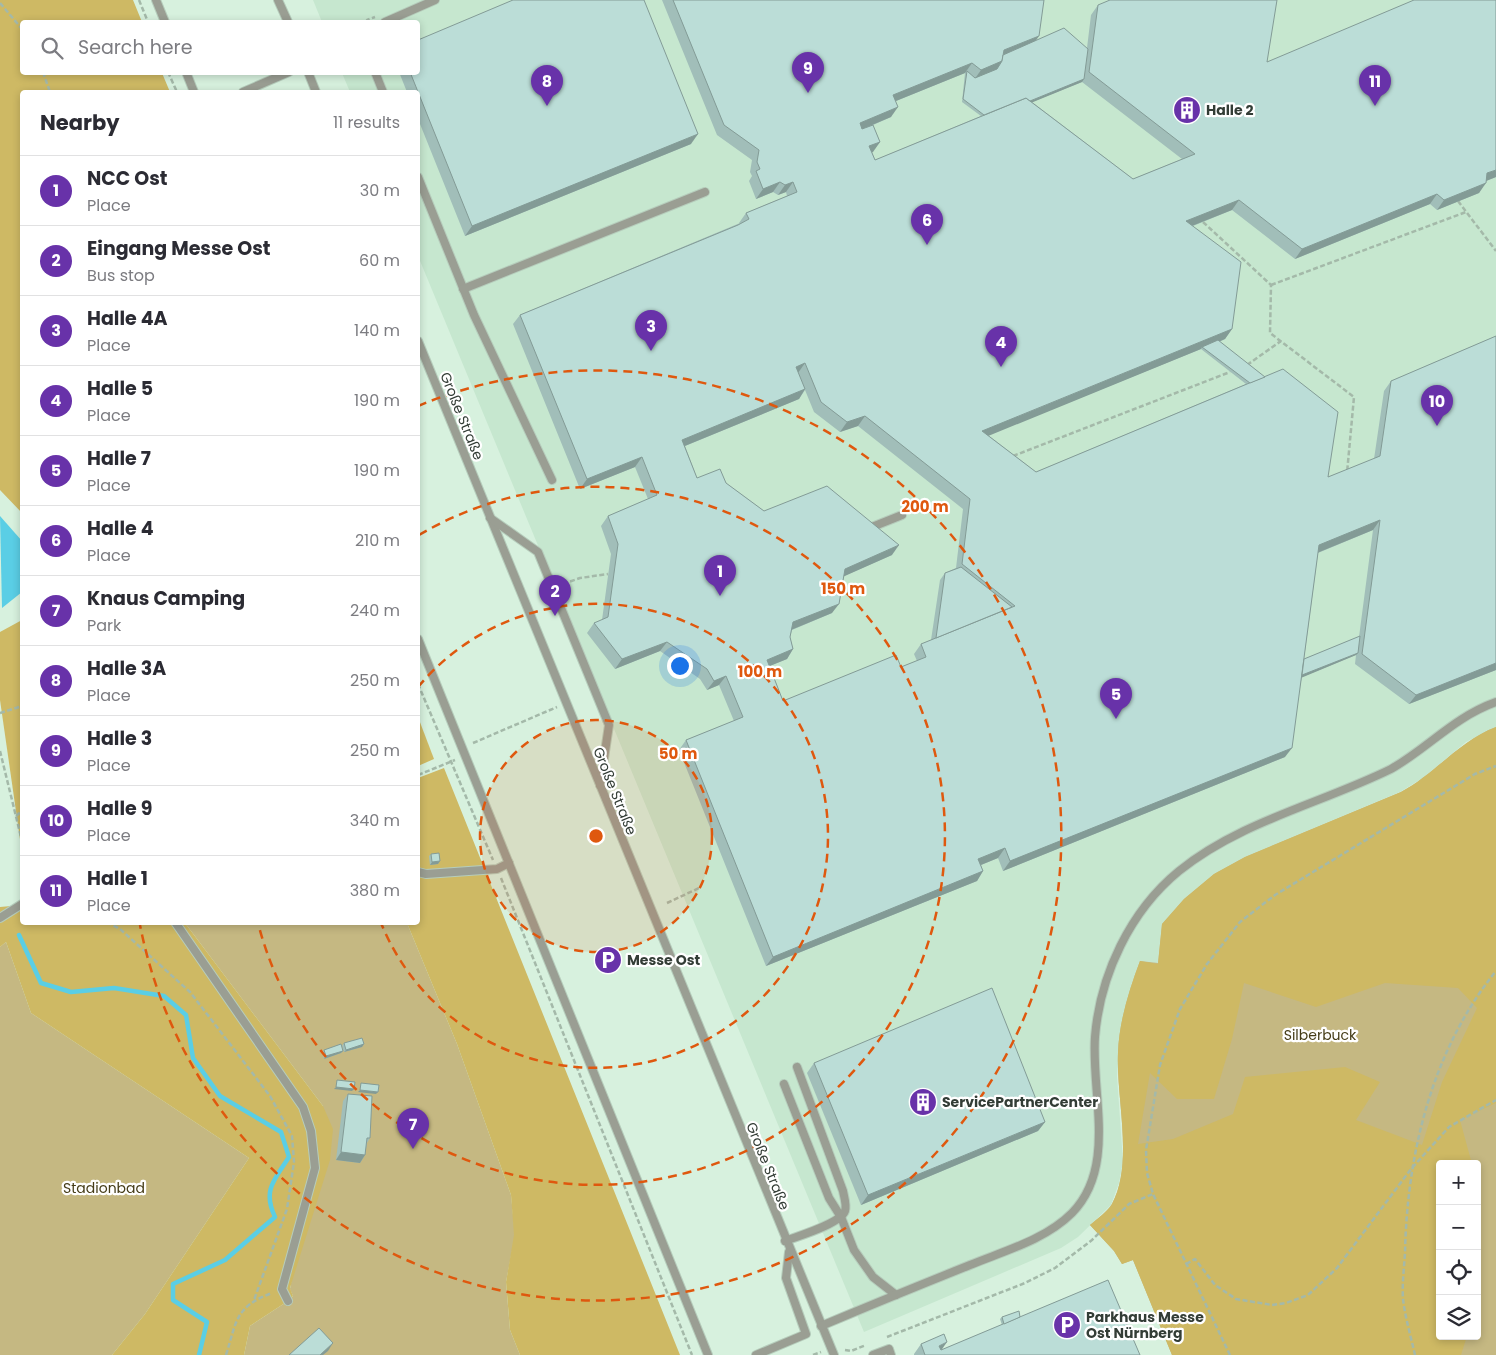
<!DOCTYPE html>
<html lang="en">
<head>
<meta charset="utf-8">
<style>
  :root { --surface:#fff; --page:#f7f7f7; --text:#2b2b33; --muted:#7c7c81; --line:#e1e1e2; --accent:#6832a9 }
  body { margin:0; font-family:Poppins,sans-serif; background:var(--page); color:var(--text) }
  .controls { position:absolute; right:15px; bottom:15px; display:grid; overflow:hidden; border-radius:5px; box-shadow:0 2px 8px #0003 }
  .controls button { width:45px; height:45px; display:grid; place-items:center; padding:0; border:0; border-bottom:1px solid var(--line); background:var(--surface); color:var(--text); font:25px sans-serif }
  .you { position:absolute; left:679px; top:665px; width:18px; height:18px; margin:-12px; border:4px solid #fff; border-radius:50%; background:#1a73e8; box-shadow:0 0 0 8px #1a73e833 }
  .badge { display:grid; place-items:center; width:32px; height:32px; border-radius:50%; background:var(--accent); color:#fff; font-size:16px; font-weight:700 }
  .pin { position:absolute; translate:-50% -41px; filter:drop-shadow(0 1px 2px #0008) }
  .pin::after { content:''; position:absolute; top:26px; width:18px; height:15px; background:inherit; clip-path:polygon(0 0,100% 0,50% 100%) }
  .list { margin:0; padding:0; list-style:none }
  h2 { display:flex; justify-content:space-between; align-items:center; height:65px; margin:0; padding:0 20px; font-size:21px }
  h2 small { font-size:16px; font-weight:400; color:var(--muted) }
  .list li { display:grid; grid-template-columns:32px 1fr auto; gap:15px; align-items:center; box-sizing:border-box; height:70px; padding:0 20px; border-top:1px solid var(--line) }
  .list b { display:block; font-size:19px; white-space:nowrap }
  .list p { margin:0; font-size:16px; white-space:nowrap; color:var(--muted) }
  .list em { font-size:16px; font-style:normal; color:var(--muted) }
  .icon { flex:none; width:28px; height:28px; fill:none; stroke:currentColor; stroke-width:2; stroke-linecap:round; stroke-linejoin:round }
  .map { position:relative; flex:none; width:1496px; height:1355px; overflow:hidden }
  .search { position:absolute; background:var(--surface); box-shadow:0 2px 8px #0003; left:20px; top:20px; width:400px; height:55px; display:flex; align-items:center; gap:12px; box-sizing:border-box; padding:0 18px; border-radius:5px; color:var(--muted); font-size:19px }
  .panel { position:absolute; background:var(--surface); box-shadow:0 2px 8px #0003; left:20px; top:90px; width:400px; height:835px; border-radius:5px }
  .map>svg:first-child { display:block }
  .built { fill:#c6e7cf }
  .green { fill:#c5b882; fill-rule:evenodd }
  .forest { fill:#ceb964; fill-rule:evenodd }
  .water { fill:#5acee5 }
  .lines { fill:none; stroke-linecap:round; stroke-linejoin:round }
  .stream { stroke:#5acee5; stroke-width:4.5 }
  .service-casing { stroke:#b6cdbc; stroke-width:10 }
  .path { stroke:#a4b9a9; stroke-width:2.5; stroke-dasharray:5 2.5; stroke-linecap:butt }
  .service { stroke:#9a9e93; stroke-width:8 }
  .wall { fill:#a1beb9; fill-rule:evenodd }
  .shaded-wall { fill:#839b96 }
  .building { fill:#bbddd7; stroke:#839b96; fill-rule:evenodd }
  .ring { fill:none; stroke:#df580e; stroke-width:2.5; stroke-dasharray:9 6 }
  .labels { text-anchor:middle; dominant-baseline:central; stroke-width:4.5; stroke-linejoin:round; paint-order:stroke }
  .poi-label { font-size:14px; font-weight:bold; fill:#333d36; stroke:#fff; text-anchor:start }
  .street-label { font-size:14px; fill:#333d36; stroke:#fff }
  .park-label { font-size:14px; fill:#453c17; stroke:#fff }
  .centre { fill:#df580e; stroke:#fff; stroke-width:2.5 }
  .ring-label { font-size:15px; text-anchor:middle; font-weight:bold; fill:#df580e; stroke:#fff; stroke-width:4.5; stroke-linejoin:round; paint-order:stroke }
</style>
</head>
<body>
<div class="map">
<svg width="1496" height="1355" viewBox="0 0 1496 1355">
  <rect width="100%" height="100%" fill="#d7f1de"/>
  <!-- built -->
  <polygon class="built" points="313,0 1496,0 1496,727 1466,742 1423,778 1400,792 1245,857 1214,874 1184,899 1162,924 1158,964 1140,962 1132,983 1121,1029 1117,1076 1123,1162 1119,1183 1111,1205 1078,1237 1061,1248 864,1332 418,256 418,92 350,92 342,73 418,72 418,22 322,22"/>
  <!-- green -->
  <g class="green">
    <path d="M1496 727V1355H1172L1133 1260 1122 1264 1114 1251 1090 1225C1097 1219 1107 1212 1112 1204 1134 1163 1116 1099 1118 1053 1119 1022 1129 990 1140 961L1158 963 1162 924 1184 899 1214 874 1245 857 1401 792C1435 774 1459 741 1496 727ZM1440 1164H1477V1336H1440Z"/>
    <polygon points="185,923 407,923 457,1044 511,1195 515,1235 506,1282 510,1330 520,1355 244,1355 250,1326 288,1301 293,1296 290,1289 323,1106"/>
    <polygon points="6,942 31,1013 249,1158 145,1314 112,1355 0,1355 0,947"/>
  </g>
  <!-- forest -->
  <g class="forest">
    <polygon points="0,0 133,0 142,22 22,22 22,72 162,73 170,92 22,92 22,513 0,490"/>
    <polygon points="22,620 22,853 0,700 0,632"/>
    <polygon points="418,717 434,759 418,766"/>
    <path d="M1496 727V1103L1460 1120 1472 1164H1440V1336H1467L1461 1355H1172L1133 1260 1122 1264 1114 1251 1090 1225C1097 1219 1107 1212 1112 1204 1134 1163 1116 1099 1118 1053 1119 1022 1129 990 1140 961L1158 964 1162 924 1184 899 1214 874 1245 857 1401 792C1435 774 1459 741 1496 727ZM1244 983 1316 1007 1385 983 1458 988 1477 1008 1442 1082 1422 1145 1356 1120 1380 1082 1345 1067 1245 1077 1233 1114 1173 1139 1138 1144 1150 1073 1177 1099H1214L1232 1039Z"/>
    <polygon points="444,768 680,1355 520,1355 510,1330 506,1282 514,1235 511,1195 457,1044 407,923 418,922 418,778"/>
    <polygon points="22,905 22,922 185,923 323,1106 333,1129 330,1160 290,1288 293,1296 288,1301 250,1326 244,1355 112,1355 145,1314 249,1158 31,1013 6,942 0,947 0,907"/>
  </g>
  <!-- water -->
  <polygon class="water" points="0,516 22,541 22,592 2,608"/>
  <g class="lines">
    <!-- stream -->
    <path class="stream" d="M19 935 41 983 71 992 114 988 164 996 186 1015 193 1058 220 1096 281 1132 289 1157C275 1179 262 1190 275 1217L225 1260 173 1284V1300L207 1322 199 1355"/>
    <!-- service casing -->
    <g class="service-casing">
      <g id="service">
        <polyline points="156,0 165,22"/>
        <polyline points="278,0 288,22"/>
        <polyline points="385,22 435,0"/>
        <polyline points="186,72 194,92"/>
        <polyline points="308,72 316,92"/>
        <polyline points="375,72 383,92"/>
        <polyline points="243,92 289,72"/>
        <polyline points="418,177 474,315 552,480"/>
        <polyline points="463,289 705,192"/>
        <polyline points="418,341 834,1355"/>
        <polyline points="490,518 538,552 609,725 600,785"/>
        <polyline points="867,529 902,515"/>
        <polyline points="418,639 708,1355"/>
        <polyline points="418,872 426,874 497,869 509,863"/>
        <polyline points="0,918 22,904"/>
        <polyline points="175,922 303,1107 311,1131 315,1168 282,1289 288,1301"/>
        <polyline points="784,1084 829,1198 841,1217 854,1250 873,1277 896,1295"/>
        <path d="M785 1241C798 1236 840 1224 845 1211 847 1205 844 1197 843 1191L797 1067"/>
        <path d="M821 1326C871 1305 920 1285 970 1265 1004 1251 1045 1240 1072 1213 1117 1167 1091 1094 1095 1037 1100 975 1130 911 1179 871 1241 821 1320 804 1391 769 1428 748 1454 717 1496 702"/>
        <polyline points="756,1355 806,1334 786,1278 789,1252"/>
        <polyline points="873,1355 889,1349 891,1355"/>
      </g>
    </g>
    <!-- path -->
    <g class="path">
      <polyline points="139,0 148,22"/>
      <polyline points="0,3 22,29"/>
      <polyline points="368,22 367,20 375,17"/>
      <polyline points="43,72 50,92"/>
      <polyline points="168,72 177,92"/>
      <polyline points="1458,201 1496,251"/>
      <polyline points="1203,222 1271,285 1270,333 1354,397 1347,473"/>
      <polyline points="1271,285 1466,212"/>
      <polyline points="1247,365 1281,341"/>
      <polyline points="1013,456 1230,372"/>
      <polyline points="563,584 580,578 608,574"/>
      <polyline points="418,684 493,860"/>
      <polyline points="0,713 22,706"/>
      <polyline points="473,743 557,707"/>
      <polyline points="0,751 22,841"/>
      <polyline points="418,775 455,760"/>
      <polyline points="16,816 22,811"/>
      <polyline points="501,878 692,1355"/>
      <polyline points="667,903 699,888"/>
      <polyline points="107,922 120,929 190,992 270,1096 292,1136 294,1162 287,1209 254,1300"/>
      <polyline points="1186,1264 1195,1259 1215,1285 1236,1299 1272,1305 1286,1303 1308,1295 1337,1268 1411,1169 1449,1127 1496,1100"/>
      <polyline points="887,1337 1025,1283 1055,1268 1092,1240 1129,1204 1153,1194"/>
      <polyline points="845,1350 851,1351 866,1345"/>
      <path d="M226 1355C237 1320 235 1307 272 1293"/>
      <polyline points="813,1355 821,1352"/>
      <polyline points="1230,1355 1153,1194 1147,1173 1146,1150 1160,1065 1180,1009 1207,964 1240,922 1275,895 1475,774 1496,766"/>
      <path d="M1415 1355C1411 1337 1405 1317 1403 1299 1402 1284 1404 1268 1405 1253 1407 1154 1432 1050 1496 971"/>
    </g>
    <!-- service -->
    <use href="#service" class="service"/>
  </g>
  <!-- wall -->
  <g class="wall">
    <path d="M662 0H1044L1036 41 1087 48 1091 15 1098 5 1267 62 1496 177 1486 181 1479 193 1437 210 1430 204 1295 259 1232 210 1193 226 1232 329 1225 339 1219 342 1328 477 1374 459 1384 391 1391 381 1496 336V670L1409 704 1355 664 1356 655 1302 677 1285 757 1003 871 998 858 981 865 983 871 977 881 766 966 679 750 686 740 734 721 719 685 707 690 700 679 660 651 615 669 587 633 594 623 602 620 611 554 601 526 608 516 648 499 635 467 580 489 513 324 520 315 740 223H739L746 213 787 196 786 192 778 195 773 192 756 199 749 181 752 176 750 172 752 160 717 135ZM965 73 962 102 981 116 875 160 872 152 880 142 873 125 891 117 896 101ZM1082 82 1182 159 1133 179 1032 102ZM1201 349 1246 384 1036 472 988 435ZM805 390 814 412 840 432 858 426 963 509 956 568 945 573 940 580 931 640 921 644 914 654 917 661 901 667 783 701 769 666 787 659 793 649 790 637 792 630 832 613 844 576 892 555 764 511 726 483 697 478 685 446 799 399ZM1373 530 1359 637 1304 659 1318 553Z"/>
    <polygon points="399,72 418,72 691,144 465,236 418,119 418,92 407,92"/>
    <polygon points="431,854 440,861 438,864 430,865 429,856"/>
    <polygon points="344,1043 364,1044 362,1047 344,1052 342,1046"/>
    <polygon points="324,1050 343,1051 341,1053 324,1059 322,1052"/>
    <polygon points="814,1063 1045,1122 1038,1131 861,1205 807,1073"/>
    <polygon points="348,1094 370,1138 367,1143 365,1155 360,1163 336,1160 343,1101"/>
    <polygon points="1002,1317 1020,1317 1140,1355 914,1355 914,1354 921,1344 942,1350 1002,1325 1000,1319"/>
  </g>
  <!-- shaded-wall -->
  <g class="shaded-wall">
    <polygon points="1039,36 1032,46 999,59 1004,50"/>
    <polygon points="1002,61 996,71 974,80 981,70"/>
    <polygon points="972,63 965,73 886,105 893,95"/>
    <polygon points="1084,79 1082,82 987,121 989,118"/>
    <polygon points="898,107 891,117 853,133 860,123"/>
    <polygon points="698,134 691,144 465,236 472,226"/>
    <polygon points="880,142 873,152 863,156 869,146"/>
    <polygon points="1496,170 1496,177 1481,183 1487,173"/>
    <polygon points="780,182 773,192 756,199 763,189"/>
    <polygon points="793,182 786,192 778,195 785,185"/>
    <polygon points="1486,183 1479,193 1437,210 1444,200"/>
    <polygon points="1437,194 1430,204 1295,259 1302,249"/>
    <polygon points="1239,200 1232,210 1179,231 1186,221"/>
    <polygon points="1232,329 1225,339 1204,348 1202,347 1201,349 976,441 982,431"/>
    <polygon points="805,363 798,373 796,367"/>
    <polygon points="805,389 799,399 675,450 682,440"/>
    <polygon points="865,416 858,426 840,432 847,422"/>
    <polygon points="642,457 635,467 580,489 587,479"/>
    <polygon points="1380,520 1373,530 1312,555 1319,545"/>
    <polygon points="899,545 892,555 838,579 845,569"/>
    <polygon points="839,604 832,613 786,632 793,622"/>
    <polygon points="667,642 660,651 615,669 622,659"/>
    <polygon points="793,649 787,659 760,670 767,660"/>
    <polygon points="1358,653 1356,655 1296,680 1297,677"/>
    <polygon points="1496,663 1496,670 1409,704 1416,695"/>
    <polygon points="726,676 719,685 707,690 714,681"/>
    <polygon points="1292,748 1285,757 1003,871 1010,861"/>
    <polygon points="1005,848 998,858 971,869 978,859"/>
    <polygon points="440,861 438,864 430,865 432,862"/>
    <polygon points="983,871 977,881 766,966 773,957"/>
    <polygon points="364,1044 362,1047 344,1052 346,1050"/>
    <polygon points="343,1051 341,1053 324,1059 326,1056"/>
    <polygon points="336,1087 354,1089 352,1091 334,1089"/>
    <polygon points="360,1090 378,1092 376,1094 358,1092"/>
    <polygon points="1045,1122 1038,1131 861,1205 868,1195"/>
    <polygon points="341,1152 365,1155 360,1163 336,1160"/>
    <polygon points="947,1342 940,1352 939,1346"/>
    <polygon points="333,1343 328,1351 323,1355 320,1355"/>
  </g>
  <!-- building -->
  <g class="building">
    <polygon points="513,0 644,0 698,134 472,226 410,72 418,72 418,40"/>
    <path d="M673 0H1044L1039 36 1004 50 1002 61 981 70 972 63 893 95 898 107 860 123 862 129 873 125 880 142 869 146 875 160 1026 98 1133 179 1195 154 1089 72 1098 5 1110 0H1277L1267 62 1414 0H1496V170L1487 173 1486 183 1444 200 1437 194 1302 249 1239 200 1186 221 1241 262 1232 329 982 431 1036 472 1283 369 1338 412 1328 477 1380 456 1391 381 1496 336V663L1416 695 1362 654 1380 520 1319 545 1292 748 1010 861 1005 848 978 859 983 871 773 957 686 740 743 717 726 676 714 681 707 669 667 642 622 659 594 623 608 617 618 544 608 516 657 495 642 457 587 479 520 315 738 225 749 219 746 213 797 192 793 182 785 185 780 182 763 189 756 171 760 169 757 162 759 150 724 125ZM805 363 821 402 847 422 865 416 970 499 962 564 1015 606 921 644 926 657 901 667 896 655 783 701 767 660 793 649 790 637 793 622 839 604 845 569 899 545 827 486 764 511 726 483 720 469 697 478 682 440 805 389 796 367Z"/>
    <polygon points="1064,28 1088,49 1084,79 1030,101 1026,98 984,115 963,99 967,71 975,78 997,69 1002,61 1003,55"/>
    <polygon points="1218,340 1265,377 1250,383 1202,347"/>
    <polygon points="961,567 1012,607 936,638 945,573"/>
    <polygon points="1360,636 1358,653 1302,675 1304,659"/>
    <polygon points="439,853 440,861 432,862 431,854"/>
    <polygon points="992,988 1045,1122 868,1195 814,1063"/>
    <polygon points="362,1038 364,1044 346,1050 344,1043"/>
    <polygon points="341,1044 343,1051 326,1056 324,1050"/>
    <polygon points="337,1080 355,1082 354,1089 336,1087"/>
    <polygon points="361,1083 379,1085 378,1092 360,1090"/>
    <polygon points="348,1094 372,1096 370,1138 367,1138 365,1155 341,1152"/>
    <polygon points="1108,1280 1140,1355 925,1355 921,1344 944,1334 947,1342 939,1346 941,1350"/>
    <polygon points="1019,1311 1020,1317 1004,1324 1002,1317"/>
    <polygon points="319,1328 333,1343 320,1355 289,1355"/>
  </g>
  <!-- distance rings -->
  <circle cx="596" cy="836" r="116" fill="#df580e" fill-opacity=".12"/>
  <g class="ring">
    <circle cx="596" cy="836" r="116"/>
    <path d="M418 687A232 232 0 1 1 381 923"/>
    <path d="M419 535A349 349 0 1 1 258 923"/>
    <path d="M418 406A465 465 0 1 1 140 925"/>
  </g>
  <!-- icons -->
  <defs>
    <g id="building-disc" transform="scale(1.4375)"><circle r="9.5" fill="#6832a9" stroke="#fff"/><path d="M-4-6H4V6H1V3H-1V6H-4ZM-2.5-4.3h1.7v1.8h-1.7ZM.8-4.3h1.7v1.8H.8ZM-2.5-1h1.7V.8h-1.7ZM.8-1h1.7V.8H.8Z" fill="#fff"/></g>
    <g id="parking-disc" transform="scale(1.4375)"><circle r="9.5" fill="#6832a9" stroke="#fff"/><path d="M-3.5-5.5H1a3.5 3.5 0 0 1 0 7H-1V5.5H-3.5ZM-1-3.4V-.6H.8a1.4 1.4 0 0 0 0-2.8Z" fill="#fff"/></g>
  </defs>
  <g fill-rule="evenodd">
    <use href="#building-disc" x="1187" y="110"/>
    <use href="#parking-disc" x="608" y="960"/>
    <use href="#building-disc" x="923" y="1102"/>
    <use href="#parking-disc" x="1067" y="1325"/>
  </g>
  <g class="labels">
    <!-- poi labels -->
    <g class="poi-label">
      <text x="1206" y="110">Halle 2</text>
      <text x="627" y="960">Messe Ost</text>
      <text x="942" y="1102">ServicePartnerCenter</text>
      <text x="1086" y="1317">Parkhaus Messe<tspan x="1086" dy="16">Ost Nürnberg</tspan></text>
    </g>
    <!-- street labels -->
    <g class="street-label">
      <text transform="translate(462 416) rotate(68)">Große Straße</text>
      <text transform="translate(615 791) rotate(68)">Große Straße</text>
      <text transform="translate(768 1166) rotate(68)">Große Straße</text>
    </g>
    <!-- park labels -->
    <g class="park-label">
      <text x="1320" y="1035">Silberbuck</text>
      <text x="104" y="1188">Stadionbad</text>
    </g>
  </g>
  <circle cx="596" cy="836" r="8" class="centre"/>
  <g class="ring-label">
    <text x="925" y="512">200 m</text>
    <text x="843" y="594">150 m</text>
    <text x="760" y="677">100 m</text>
    <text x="678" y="759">50 m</text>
  </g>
</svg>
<div class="controls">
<button>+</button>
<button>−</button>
<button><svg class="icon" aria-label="locate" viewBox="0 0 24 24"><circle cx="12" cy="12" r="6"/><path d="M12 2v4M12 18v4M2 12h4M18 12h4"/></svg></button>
<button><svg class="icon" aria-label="layers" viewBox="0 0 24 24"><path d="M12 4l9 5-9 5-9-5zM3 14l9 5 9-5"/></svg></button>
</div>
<div class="you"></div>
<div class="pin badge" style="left:720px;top:596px">1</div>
<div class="pin badge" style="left:555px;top:616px">2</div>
<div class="pin badge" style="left:651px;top:351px">3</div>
<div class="pin badge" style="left:1001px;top:367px">4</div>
<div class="pin badge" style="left:1116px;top:719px">5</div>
<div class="pin badge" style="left:927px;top:245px">6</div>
<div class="pin badge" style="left:413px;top:1149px">7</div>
<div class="pin badge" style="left:547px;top:106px">8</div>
<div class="pin badge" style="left:808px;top:93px">9</div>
<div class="pin badge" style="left:1437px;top:426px">10</div>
<div class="pin badge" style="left:1375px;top:106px">11</div>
<div class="search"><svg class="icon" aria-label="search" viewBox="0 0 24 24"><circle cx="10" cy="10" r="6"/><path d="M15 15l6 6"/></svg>Search here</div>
<section class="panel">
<h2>Nearby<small>11 results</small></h2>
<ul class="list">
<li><span class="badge">1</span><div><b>NCC Ost</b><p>Place</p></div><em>30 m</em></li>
<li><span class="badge">2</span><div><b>Eingang Messe Ost</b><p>Bus stop</p></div><em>60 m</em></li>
<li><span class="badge">3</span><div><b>Halle 4A</b><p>Place</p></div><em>140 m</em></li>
<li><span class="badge">4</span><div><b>Halle 5</b><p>Place</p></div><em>190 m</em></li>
<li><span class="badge">5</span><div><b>Halle 7</b><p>Place</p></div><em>190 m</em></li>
<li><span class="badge">6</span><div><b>Halle 4</b><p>Place</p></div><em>210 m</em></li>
<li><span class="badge">7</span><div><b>Knaus Camping</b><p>Park</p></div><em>240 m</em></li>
<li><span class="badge">8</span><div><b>Halle 3A</b><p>Place</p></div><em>250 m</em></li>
<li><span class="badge">9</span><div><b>Halle 3</b><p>Place</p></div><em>250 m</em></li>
<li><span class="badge">10</span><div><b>Halle 9</b><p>Place</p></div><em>340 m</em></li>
<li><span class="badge">11</span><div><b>Halle 1</b><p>Place</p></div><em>380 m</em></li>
</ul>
</section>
</div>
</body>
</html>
